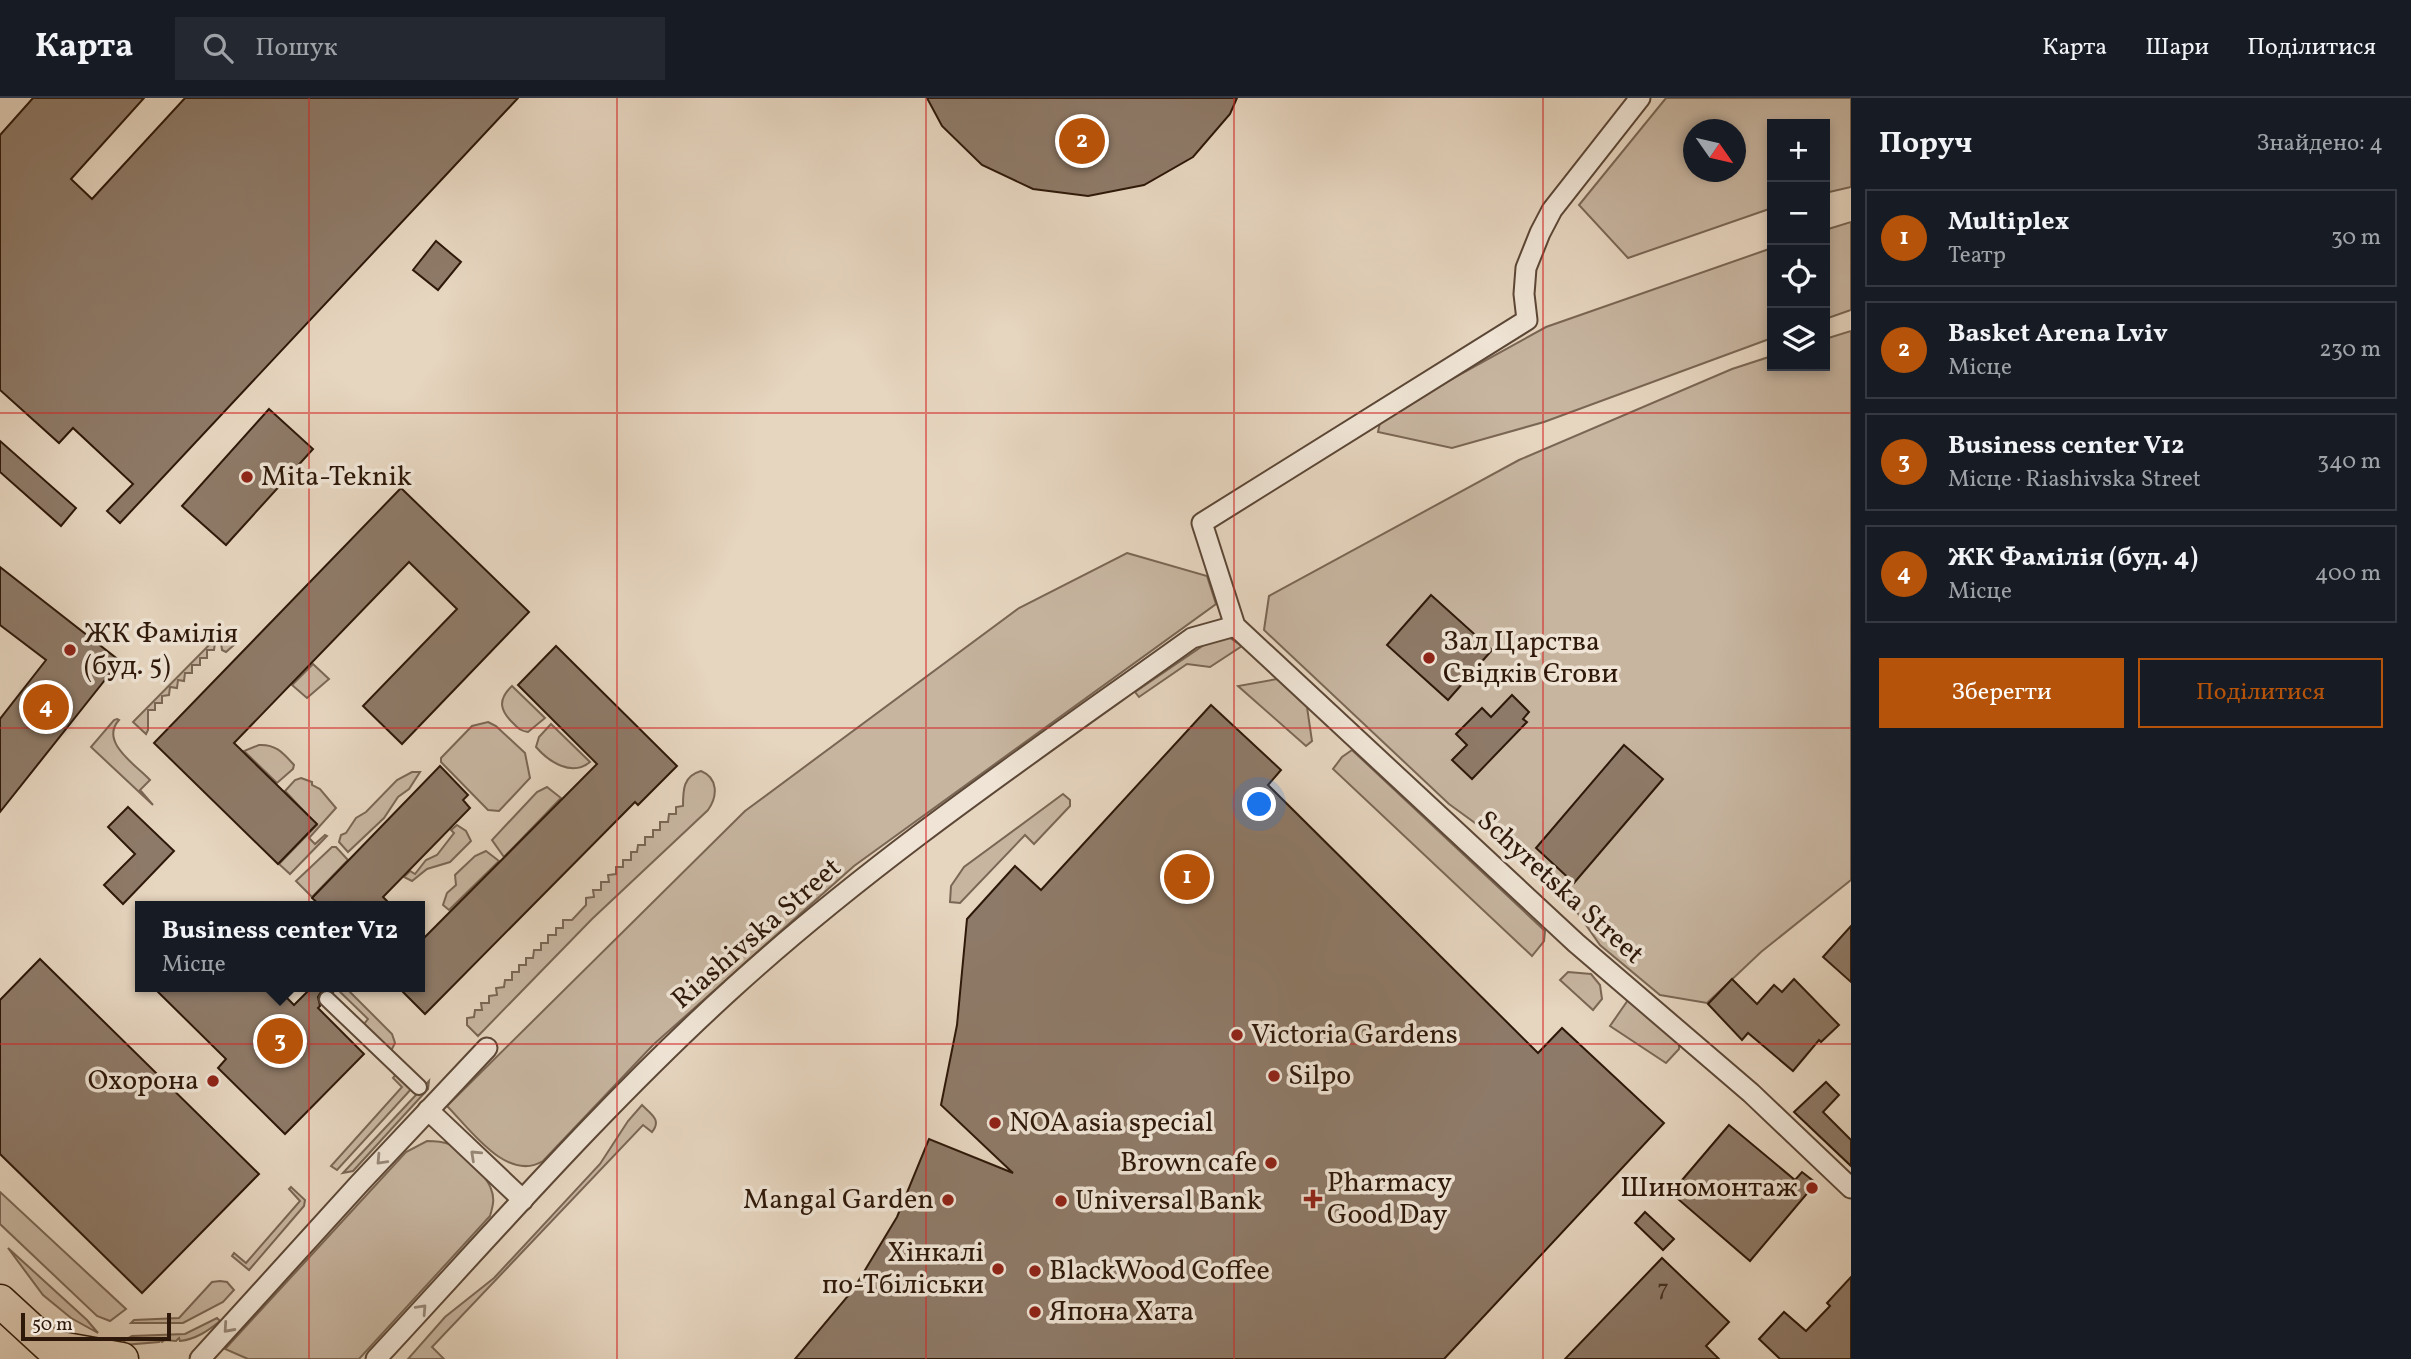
<!DOCTYPE html>
<html lang="uk">
<head>
<meta charset="utf-8">
<style>
  :root { --surface:#171b24; --page:#242831; --text:#f1f3f6; --muted:#9ea1a6; --line:#363941; --accent:#b45309 }
  body { margin:0; font-family:Vollkorn,serif; background:var(--page); color:var(--text) }
  .controls { position:absolute; right:21px; top:21px; display:grid; overflow:hidden; border-radius:0px; box-shadow:0 4px 10px #0003 }
  .controls button { width:63px; height:63px; display:grid; place-items:center; padding:0; border:0; border-bottom:2px solid var(--line); background:var(--surface); color:var(--text); font:35px sans-serif }
  .compass { position:absolute; left:1683px; top:21px; width:63px; height:63px; border-radius:50%; background:var(--surface); box-shadow:0 4px 10px #0003; rotate:124deg }
  .scale { position:absolute; left:21px; bottom:18px; width:150px; box-sizing:border-box; padding-left:7px; border:4px solid #2e1809; border-top:0; font-size:19px; line-height:24px; white-space:nowrap; color:#2e1809; -webkit-text-stroke:5px #efe4d5; paint-order:stroke }
  .you { position:absolute; left:1260px; top:707px; width:24px; height:24px; margin:-18px; border:5px solid #fff; border-radius:50%; background:#1a73e8; box-shadow:0 0 0 10px #1a73e833 }
  .badge { display:grid; place-items:center; width:46px; height:46px; border-radius:50%; background:var(--accent); color:#fff; font-size:23px; font-weight:700 }
  .pin { position:absolute; translate:-50% -50%; border:4px solid #fff; box-shadow:0 2px 7px #0006 }
  .popup { position:absolute; left:135px; top:803px; width:290px; height:91px; box-sizing:border-box; display:grid; place-content:center; border-radius:0px; background:var(--surface); filter:drop-shadow(0 2px 5px #0005); font-size:23px; white-space:nowrap; color:var(--muted) }
  .popup b { font-size:26px; color:var(--text) }
  .popup::after { content:''; position:absolute; left:50%; top:100%; margin-left:-14px; border:14px solid transparent; border-top-color:var(--surface) }
  .list { margin:0; padding:0; list-style:none }
  h2 { display:flex; justify-content:space-between; align-items:center; height:91px; margin:0; padding:0 28px; font-size:30px }
  h2 small { font-size:23px; font-weight:400; color:var(--muted) }
  .list li { display:grid; grid-template-columns:46px 1fr auto; gap:21px; align-items:center; box-sizing:border-box; height:98px; margin:0 14px 14px; padding:0 14px; border:2px solid var(--line); border-radius:0px }
  .list b { display:block; font-size:26px; white-space:nowrap }
  .list p { margin:0; font-size:23px; white-space:nowrap; color:var(--muted) }
  .list em { font-size:23px; font-style:normal; color:var(--muted) }
  .actions { display:flex; gap:14px; padding:21px 28px }
  .actions a { flex:1; padding:16px 0; border:2px solid var(--accent); border-radius:0px; text-align:center; font-size:24px; color:var(--accent) }
  .actions .main { background:var(--accent); color:#fff }
  .icon { flex:none; width:38px; height:38px; fill:none; stroke:currentColor; stroke-width:2; stroke-linecap:round; stroke-linejoin:round }
  .map { position:relative; flex:none; width:1851px; height:1261px; overflow:hidden }
  header { display:flex; align-items:center; gap:42px; box-sizing:border-box; height:98px; padding:0 35px; background:var(--surface); border-bottom:2px solid var(--line) }
  header strong { font-size:33px }
  nav { display:flex; gap:38px; margin-inline-start:auto; font-size:24px }
  .search { width:490px; height:63px; background:var(--page); display:flex; align-items:center; gap:18px; box-sizing:border-box; padding:0 24px; border-radius:0px; color:var(--muted); font-size:26px }
  main { display:flex }
  aside { flex:1; background:var(--surface) }
  .map>svg:first-child { display:block }
  .green { fill:#c7b5a0; stroke:#7a6654; stroke-width:2; fill-rule:evenodd }
  .building { fill:#8e7a68; stroke:#2e1809; stroke-width:2 }
  .lines { fill:none; stroke-linecap:round; stroke-linejoin:round }
  .pedestrian-casing { stroke:#5c4736; stroke-width:18 }
  .minor-casing { stroke:#5c4736; stroke-width:23 }
  .primary-casing { stroke:#2e1809; stroke-width:35 }
  .pedestrian { stroke:#efe4d5; stroke-width:14 }
  .minor { stroke:#efe4d5; stroke-width:19 }
  .primary { stroke:#e6d5bf; stroke-width:32 }
  .oneway { stroke:#988879 }
  .grid { fill:none; stroke:#d62828; stroke-width:2; stroke-opacity:0.55 }
  .poi-dot { fill:#8f2418; stroke:#efe4d5; stroke-width:2.5 }
  .labels { text-anchor:middle; dominant-baseline:central; stroke-width:7; stroke-linejoin:round; paint-order:stroke }
  .number-label { font-size:24px; fill:#463021 }
  .poi-label { font-size:28px; fill:#2e1809; stroke:#efe4d5; text-anchor:start }
  .street-label { font-size:28px; fill:#2e1809; stroke:#efe4d5 }
</style>
</head>
<body>
<header>
<strong>Карта</strong>
<div class="search"><svg class="icon" aria-label="search" viewBox="0 0 24 24"><circle cx="10" cy="10" r="6"/><path d="M15 15l6 6"/></svg>Пошук</div>
<nav><a>Карта</a><a>Шари</a><a>Поділитися</a></nav>
</header>
<main>
<div class="map">
<svg width="1851" height="1261" viewBox="0 0 1851 1261">
  <rect width="100%" height="100%" fill="#e6d5bf"/>
  <filter id="stains"><feTurbulence type="fractalNoise" baseFrequency=".00286" numOctaves="4"/><feColorMatrix values="0 0 0 0 .2 0 0 0 0 .09 0 0 0 0 .02 0 0 0 .5 -.17"/></filter>
  <radialGradient id="worn" r=".72"><stop offset=".6" stop-color="#630" stop-opacity="0"/><stop offset="1" stop-color="#630" stop-opacity=".3"/></radialGradient>
  <!-- green -->
  <g class="green">
    <path d="M1666 0H1851V89L1825 95V26H1772V110L1628 160 1579 107ZM1694 32H1736V74H1694Z"/>
    <polygon points="1851,124 1851,212 1825,221 1825,132"/>
    <polygon points="1772,150 1772,240 1544,324 1452,350 1378,334 1381,320 1546,229"/>
    <polygon points="1851,233 1851,782 1761,854 1707,905 1660,897 1600,847 1574,810 1512,752 1449,706 1264,532 1269,498 1519,362 1732,271 1772,258 1772,268 1825,268 1825,241"/>
    <path d="M1127 455 1207 478 1216 506 854 768 653 947 543 1063C507 1085 470 1031 447 1008L745 713 1019 510Z"/>
    <polygon points="222,534 234,547 226,554 222,552 221,545 215,545 214,552 207,552 207,560 200,560 200,567 192,567 192,575 185,575 184,583 178,582 177,590 170,589 169,597 162,598 162,605 155,605 155,612 148,612 148,632 146,636 133,624"/>
    <polygon points="1227,538 1242,548 1210,569 1187,566 1139,599 1135,594 1204,547"/>
    <polygon points="313,566 329,581 307,600 292,587"/>
    <polygon points="1277,581 1307,609 1312,643 1306,648 1238,588"/>
    <path d="M512 588 545 620 528 634C521 633 519 631 514 626 500 613 497 602 512 588Z"/>
    <path d="M117 621 119 622C99 644 136 667 150 682L140 692 153 707 91 649 114 622Z"/>
    <polygon points="488,624 496,628 525,655 530,680 499,713 488,712 441,664 441,660 472,628"/>
    <path d="M551 626 590 664C572 679 549 664 536 649L539 639Z"/>
    <path d="M259 647C276 646 283 655 294 667L293 671 277 685 244 653Z"/>
    <polygon points="1352,652 1545,833 1544,843 1532,858 1333,671 1342,659"/>
    <path d="M701 673C718 680 718 698 708 712L592 821 478 938 467 927V920L474 919 475 912H482L481 905H489V898L497 897 496 890 504 889 505 882H512V874H519V867H526V860H533L534 852H541V845H548V837H556V830H563V822H572L586 807V800L594 799 593 792H601V784H609L608 777 616 776V769H623V762H631V754H637L638 747H645V739H653V732H660V724H668L669 716H676V709L683 708C683 692 683 678 701 673Z"/>
    <polygon points="412,674 420,674 409,691 398,699 384,720 348,754 339,744 341,737 346,735 356,720 366,714 397,682"/>
    <polygon points="301,680 312,684 312,687 320,691 336,710 309,740 315,746 325,737 327,738 290,776 279,766 317,727 285,693 295,682"/>
    <polygon points="547,689 561,700 504,759 492,742 537,694"/>
    <polygon points="1063,696 1070,702 1070,708 1034,746 1025,737 960,805 950,804 951,788 964,769"/>
    <polygon points="457,727 466,733 471,743 450,764 427,771 412,783 404,779 410,773 415,776 426,762 437,757 454,735 451,732"/>
    <polygon points="332,749 336,749 348,762 312,799 296,783"/>
    <polygon points="486,753 499,763 449,812 443,807 447,795 456,787 455,777 475,758"/>
    <polygon points="1568,874 1591,876 1600,887 1602,901 1593,912 1560,882"/>
    <polygon points="335,889 345,889 392,936 395,945 391,953 364,926 368,921"/>
    <polygon points="1628,902 1639,904 1679,941 1679,951 1666,965 1610,928"/>
    <polygon points="397,975 413,989 337,1072 331,1068 402,989 393,980"/>
    <polygon points="429,983 428,991 353,1073 343,1075"/>
    <path d="M642 1007C651 1016 662 1022 652 1034L643 1027 432 1249 444 1261H408L445 1219 494 1180 600 1066 628 1023Z"/>
    <path d="M427 1043C434 1043 441 1043 449 1046 460 1052 487 1078 491 1091 495 1100 493 1108 490 1118L359 1261H248L225 1251 406 1054Z"/>
    <polygon points="291,1089 305,1102 304,1108 249,1172 232,1158 234,1155 246,1165 300,1103 289,1091"/>
    <polygon points="0,1094 126,1211 110,1223 97,1218 0,1126"/>
    <polygon points="8,1150 87,1222 98,1235 71,1220 43,1197"/>
    <polygon points="220,1183 227,1184 234,1192 223,1204 183,1225 131,1225 134,1222 179,1220 212,1184"/>
    <path d="M217 1220 220 1223C208 1233 196 1241 180 1243L179 1240 176 1243 165 1242 162 1244 160 1242 159 1244 123 1247 125 1242 132 1238 185 1236Z"/>
  </g>
  <!-- building -->
  <g class="building">
    <polygon points="33,0 144,0 71,81 92,101 185,0 518,0 120,425 107,413 133,386 73,330 59,345 0,292 0,37"/>
    <polygon points="927,0 1237,0 1230,16 1193,59 1144,87 1088,98 1033,91 982,67 942,28"/>
    <polygon points="436,143 461,164 438,192 413,172"/>
    <polygon points="269,311 313,351 226,447 182,408"/>
    <polygon points="0,343 76,410 61,428 0,374"/>
    <polygon points="401,390 529,514 402,646 363,608 457,511 409,464 234,645 317,726 278,766 154,645"/>
    <polygon points="0,469 120,563 0,714 0,621 46,562 0,527"/>
    <polygon points="1431,497 1492,552 1448,602 1387,547"/>
    <polygon points="556,548 677,668 638,707 635,704 425,916 398,889 420,889 420,844 597,666 518,587"/>
    <polygon points="1512,597 1529,614 1523,621 1527,624 1472,681 1452,662 1467,647 1456,636 1482,610 1491,619"/>
    <polygon points="1211,607 1281,672 1268,687 1538,955 1562,930 1664,1025 1444,1261 795,1261 853,1192 897,1119 929,1041 1013,1075 941,1007 957,927 967,821 1015,768 1041,792"/>
    <polygon points="1624,647 1663,681 1574,785 1536,750"/>
    <polygon points="440,668 468,697 463,702 470,710 383,799 392,808 321,808 312,800"/>
    <polygon points="128,709 174,753 123,806 104,787 135,756 108,729"/>
    <polygon points="1851,828 1851,884 1823,859"/>
    <polygon points="40,861 259,1076 142,1195 0,1056 0,902"/>
    <polygon points="1732,881 1757,906 1774,887 1782,894 1794,881 1839,927 1821,944 1819,942 1793,973 1748,935 1742,942 1708,906"/>
    <polygon points="153,889 276,889 294,907 312,889 338,889 333,894 329,892 321,894 318,899 320,908 318,910 364,956 285,1036 218,970 226,961"/>
    <polygon points="1826,984 1839,997 1823,1014 1851,1042 1851,1068 1794,1014"/>
    <polygon points="1729,1027 1795,1082 1802,1074 1816,1085 1750,1163 1671,1095"/>
    <polygon points="1645,1114 1674,1141 1663,1152 1635,1125"/>
    <polygon points="1662,1160 1729,1224 1706,1248 1719,1261 1565,1261"/>
    <polygon points="1851,1179 1851,1261 1780,1261 1759,1241 1784,1214 1806,1233 1830,1208 1827,1205"/>
  </g>
  <g class="lines">
    <!-- pedestrian casing -->
    <g class="pedestrian-casing">
      <polyline id="pedestrian" points="327,901 419,989"/>
    </g>
    <!-- minor casing -->
    <g class="minor-casing">
      <g id="minor">
        <polyline points="1640,0 1552,112 1540,135 1526,170 1524,196 1527,222 1202,425 1235,528 1576,845 1751,995 1851,1090"/>
        <polyline points="428,1012 523,1102"/>
        <polyline points="200,1261 359,1086 487,950"/>
        <path d="M376 1261C493 1135 606 1005 734 889 876 760 1036 652 1192 540L1235 528"/>
      </g>
    </g>
    <!-- primary casing -->
    <g class="primary-casing">
      <polyline id="primary" points="0,1203 49,1248 122,1261"/>
    </g>
    <!-- pedestrian -->
    <use href="#pedestrian" class="pedestrian"/>
    <!-- minor -->
    <use href="#minor" class="minor"/>
    <!-- primary -->
    <use href="#primary" class="primary"/>
  </g>
  <!-- one-way arrows -->
  <defs><path id="oneway-chevron" d="M-2-3.5L2.5 0L-2 3.5" fill="none" stroke-width="1.6" stroke-linecap="round" stroke-linejoin="round" transform="scale(1.75)"/></defs>
  <g class="oneway">
    <use href="#oneway-chevron" transform="translate(475 1057) rotate(-137)"/>
    <use href="#oneway-chevron" transform="translate(381 1062) rotate(133)"/>
    <use href="#oneway-chevron" transform="translate(422 1211) rotate(-47)"/>
    <use href="#oneway-chevron" transform="translate(228 1230) rotate(132)"/>
  </g>
  <!-- grid -->
  <path class="grid" d="M309 0V1261M617 0V1261M926 0V1261M1234 0V1261M1543 0V1261M0 315H1851M0 630H1851M0 946H1851"/>
  <!-- markers -->
  <g class="poi-dot">
    <circle cx="247" cy="379" r="7"/>
    <circle cx="70" cy="552" r="7"/>
    <circle cx="1429" cy="560" r="7"/>
    <circle cx="1237" cy="937" r="7"/>
    <circle cx="1274" cy="978" r="7"/>
    <circle cx="213" cy="983" r="7"/>
    <circle cx="995" cy="1025" r="7"/>
    <circle cx="1271" cy="1065" r="7"/>
    <circle cx="1812" cy="1090" r="7"/>
    <path d="M1309.5 1090.5h7v7h7v7h-7v7h-7v-7h-7v-7h7z"/>
    <circle cx="948" cy="1102" r="7"/>
    <circle cx="1061" cy="1103" r="7"/>
    <circle cx="998" cy="1171" r="7"/>
    <circle cx="1035" cy="1173" r="7"/>
    <circle cx="1035" cy="1214" r="7"/>
  </g>
  <g class="labels">
    <!-- number labels -->
    <g class="number-label">
      <text x="1663" y="1192">7</text>
    </g>
    <!-- poi labels -->
    <g class="poi-label">
      <text x="261" y="379">Mita-Teknik</text>
      <text x="84" y="536">ЖК Фамілія<tspan x="84" dy="32">(буд. 5)</tspan></text>
      <text x="1443" y="544">Зал Царства<tspan x="1443" dy="32">Свідків Єгови</tspan></text>
      <text x="1251" y="937">Victoria Gardens</text>
      <text x="1288" y="978">Silpo</text>
      <text x="199" y="983" text-anchor="end">Охорона</text>
      <text x="1009" y="1025">NOA asia special</text>
      <text x="1257" y="1065" text-anchor="end">Brown cafe</text>
      <text x="1327" y="1085">Pharmacy<tspan x="1327" dy="32">Good Day</tspan></text>
      <text x="1798" y="1090" text-anchor="end">Шиномонтаж</text>
      <text x="934" y="1102" text-anchor="end">Mangal Garden</text>
      <text x="1075" y="1103">Universal Bank</text>
      <text x="984" y="1155" text-anchor="end">Хінкалі<tspan x="984" dy="32">по-Тбіліськи</tspan></text>
      <text x="1049" y="1173">BlackWood Coffee</text>
      <text x="1049" y="1214">Япона Хата</text>
    </g>
    <!-- street labels -->
    <g class="street-label">
      <text transform="translate(1560 790) rotate(42)">Schyretska Street</text>
      <text transform="translate(757 836) rotate(-41)">Riashivska Street</text>
    </g>
  </g>
  <rect width="100%" height="100%" filter="url(#stains)"/>
  <rect width="100%" height="100%" fill="url(#worn)"/>
</svg>
<div class="controls">
<button>+</button>
<button>−</button>
<button><svg class="icon" aria-label="locate" viewBox="0 0 24 24"><circle cx="12" cy="12" r="6"/><path d="M12 2v4M12 18v4M2 12h4M18 12h4"/></svg></button>
<button><svg class="icon" aria-label="layers" viewBox="0 0 24 24"><path d="M12 4l9 5-9 5-9-5zM3 14l9 5 9-5"/></svg></button>
</div>
<svg class="compass" viewBox="-18 -18 36 36"><path d="M0-13l5 13h-10z" fill="#e53935"/><path d="M0 13l5-13h-10z" fill="#9ea1a6"/></svg>
<div class="scale">50 m</div>
<div class="you"></div>
<div class="pin badge" style="left:1187px;top:779px">1</div>
<div class="pin badge" style="left:1082px;top:43px">2</div>
<div class="pin badge" style="left:280px;top:943px">3</div>
<div class="popup"><b>Business center V12</b>Місце</div>
<div class="pin badge" style="left:46px;top:609px">4</div>
</div>
<aside>
<h2>Поруч<small>Знайдено: 4</small></h2>
<ul class="list">
<li><span class="badge">1</span><div><b>Multiplex</b><p>Театр</p></div><em>30 m</em></li>
<li><span class="badge">2</span><div><b>Basket Arena Lviv</b><p>Місце</p></div><em>230 m</em></li>
<li><span class="badge">3</span><div><b>Business center V12</b><p>Місце · Riashivska Street</p></div><em>340 m</em></li>
<li><span class="badge">4</span><div><b>ЖК Фамілія (буд. 4)</b><p>Місце</p></div><em>400 m</em></li>
</ul>
<div class="actions"><a class="main">Зберегти</a><a>Поділитися</a></div>
</aside>
</main>
</body>
</html>
